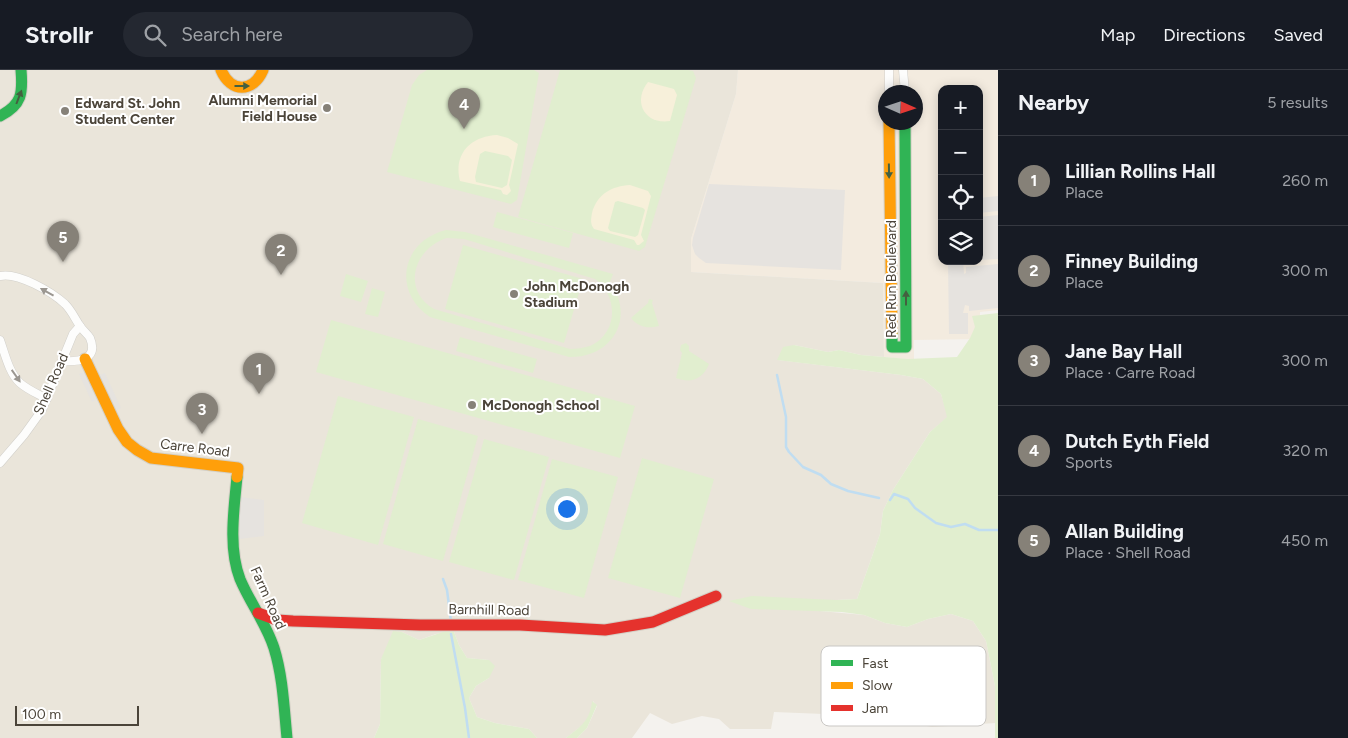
<!DOCTYPE html>
<html lang="en">
<head>
<meta charset="utf-8">
<style>
  :root { --surface:#171b24; --page:#242831; --text:#f1f3f6; --muted:#9ea1a6; --line:#363941; --accent:#868178 }
  body { margin:0; font-family:Figtree,sans-serif; background:var(--page); color:var(--text) }
  .controls { position:absolute; right:15px; top:15px; display:grid; overflow:hidden; border-radius:10px; box-shadow:0 2px 12px #0003 }
  .controls button { width:45px; height:45px; display:grid; place-items:center; padding:0; border:0; border-bottom:1px solid var(--line); background:var(--surface); color:var(--text); font:25px sans-serif }
  .compass { position:absolute; left:878px; top:15px; width:45px; height:45px; border-radius:50%; background:var(--surface); box-shadow:0 2px 12px #0003; rotate:93deg }
  .scale { position:absolute; left:15px; bottom:12px; width:124px; box-sizing:border-box; padding-left:5px; border:2px solid #4b4439; border-top:0; font-size:14px; line-height:18px; white-space:nowrap; color:#4b4439; -webkit-text-stroke:4px #fff; paint-order:stroke }
  .you { position:absolute; left:566px; top:438px; width:18px; height:18px; margin:-12px; border:4px solid #fff; border-radius:50%; background:#1a73e8; box-shadow:0 0 0 8px #1a73e833 }
  .badge { display:grid; place-items:center; width:32px; height:32px; border-radius:50%; background:var(--accent); color:#fff; font-size:16px; font-weight:700 }
  .pin { position:absolute; translate:-50% -41px; filter:drop-shadow(0 1px 2px #0008) }
  .pin::after { content:''; position:absolute; top:26px; width:18px; height:15px; background:inherit; clip-path:polygon(0 0,100% 0,50% 100%) }
  .list { margin:0; padding:0; list-style:none }
  h2 { display:flex; justify-content:space-between; align-items:center; height:65px; margin:0; padding:0 20px; font-size:21px }
  h2 small { font-size:16px; font-weight:400; color:var(--muted) }
  .list li { display:grid; grid-template-columns:32px 1fr auto; gap:15px; align-items:center; box-sizing:border-box; height:90px; padding:0 20px; border-top:1px solid var(--line) }
  .list b { display:block; font-size:19px; white-space:nowrap }
  .list p { margin:0; font-size:16px; white-space:nowrap; color:var(--muted) }
  .list em { font-size:16px; font-style:normal; color:var(--muted) }
  .icon { flex:none; width:28px; height:28px; fill:none; stroke:currentColor; stroke-width:2; stroke-linecap:round; stroke-linejoin:round }
  .map { position:relative; flex:none; width:998px; height:668px; overflow:hidden }
  header { display:flex; align-items:center; gap:30px; box-sizing:border-box; height:70px; padding:0 25px; background:var(--surface); border-bottom:1px solid var(--line) }
  header strong { font-size:24px }
  nav { display:flex; gap:28px; margin-inline-start:auto; font-size:18px }
  .search { width:350px; height:45px; background:var(--page); display:flex; align-items:center; gap:12px; box-sizing:border-box; padding:0 18px; border-radius:28px; color:var(--muted); font-size:19px }
  main { display:flex }
  aside { flex:1; background:var(--surface) }
  .map>svg:first-child { display:block }
  .commercial { fill:#f3ebdf; fill-rule:evenodd }
  .education { fill:#eae5da }
  .green { fill:#e1eecf; fill-rule:evenodd }
  .sand { fill:#f7f0da; fill-rule:evenodd }
  .parking { fill:#e6e3df }
  .lines { fill:none; stroke-linecap:round; stroke-linejoin:round }
  .stream { stroke:#c0ddf1; stroke-width:2.5 }
  .street-casing { stroke:#d2d0cb; stroke-width:9 }
  .fast-casing { stroke:#d3cfc5; stroke-width:13 }
  .slow-casing { stroke:#d3cfc5; stroke-width:13 }
  .jam-casing { stroke:#d3cfc5; stroke-width:13 }
  .street { stroke:#fdfdfc; stroke-width:8 }
  .fast { stroke:#30b455; stroke-width:11 }
  .slow { stroke:#ff9f0a; stroke-width:11 }
  .jam { stroke:#e5322d; stroke-width:11 }
  .oneway { fill:#446040 }
  .oneway2 { fill:#9b9791 }
  .poi-dot { fill:#868178; stroke:#fff; stroke-width:2 }
  .labels { text-anchor:middle; dominant-baseline:central; stroke-width:4; stroke-linejoin:round; paint-order:stroke }
  .poi-label { font-size:14px; font-weight:bold; fill:#4b4439; stroke:#fff; text-anchor:start }
  .street-label { font-size:14px; fill:#4b4439; stroke:#fff }
  .key { fill:#fff; stroke:#c9c7c4; stroke-width:1 }
  .key-label { font-size:14px; fill:#4b4439 }
</style>
</head>
<body>
<header>
<strong>Strollr</strong>
<div class="search"><svg class="icon" aria-label="search" viewBox="0 0 24 24"><circle cx="10" cy="10" r="6"/><path d="M15 15l6 6"/></svg>Search here</div>
<nav><a>Map</a><a>Directions</a><a>Saved</a></nav>
</header>
<main>
<div class="map">
<svg width="998" height="668" viewBox="0 0 998 668">
  <rect width="100%" height="100%" fill="#f4f2ee"/>
  <!-- commercial -->
  <path class="commercial" d="M738 0H998V240L980 242V269L914 270V290L884 287 883 213 691 202V169L736 24ZM942 19H979V191H942ZM886 22H916V52H886Z"/>
  <!-- education -->
  <polygon class="education" points="0,0 738,0 736,24 691,169 691,202 883,213 884,287 861,285 839,280 828,282 794,275 778,290 901,305 923,309 941,324 948,347 930,362 893,420 883,441 880,464 857,529 836,530 820,541 864,545 885,553 907,557 928,549 951,544 973,551 986,571 995,616 996,653 932,657 874,646 774,642 771,659 730,659 719,649 702,646 672,654 650,643 632,668 577,668 587,658 597,636 593,631 591,641 585,653 566,668 537,668 529,659 495,653 477,647 469,628 476,616 489,608 489,590 467,588 459,575 454,562 436,564 419,570 402,562 381,589 380,654 374,668 0,668"/>
  <!-- green -->
  <g class="green">
    <polygon points="427,0 534,0 539,3 517,130 511,134 387,102 412,15 419,5"/>
    <polygon points="560,0 688,0 693,1 696,8 645,177 639,181 518,147"/>
    <polygon points="497,142 573,163 569,178 493,157"/>
    <path d="M446 160 465 162 613 204 610 212C636 248 612 288 569 287L430 247C392 222 401 171 446 160ZM447 168 464 169 595 209C619 226 618 264 590 276 583 278 577 279 570 279L434 239C401 220 414 178 447 168Z"/>
    <polygon points="463,175 583,209 564,273 445,239"/>
    <polygon points="346,204 368,211 361,232 340,226"/>
    <polygon points="372,218 385,222 378,247 365,244"/>
    <path d="M649 229 653 230 652 233 659 256C648 259 638 257 631 248L648 233Z"/>
    <polygon points="998,243 998,668 995,668 995,616 986,571 973,551 951,544 928,549 907,557 885,553 864,545 842,542 751,539 729,531 752,526 836,530 857,529 880,464 883,441 893,420 930,362 947,347 941,324 923,309 901,305 777,290 783,277 794,275 828,282 839,280 861,285 908,289 957,287 970,268 975,257 972,246"/>
    <polygon points="331,250 635,336 620,388 316,302"/>
    <polygon points="460,267 537,289 533,303 456,281"/>
    <path d="M686 273 689 276V281L709 294C703 309 691 314 676 308L682 283 680 280 681 275Z"/>
    <polygon points="338,326 414,347 378,475 302,453"/>
    <polygon points="418,349 478,366 443,491 383,474"/>
    <polygon points="484,369 549,387 514,510 449,492"/>
    <polygon points="642,388 714,409 680,528 608,508"/>
    <polygon points="552,389 618,407 584,528 518,510"/>
    <polygon points="393,561 402,562 419,570 446,561 454,562 459,575 467,588 489,590 495,596 489,608 476,616 469,628 477,647 495,653 529,659 537,668 374,668 380,654 381,589"/>
    <path d="M592 631 597 635 587 658 577 668H566C581 656 590 651 592 631Z"/>
  </g>
  <!-- sand -->
  <g class="sand">
    <path d="M648 12 674 19 677 25 670 51C645 55 632 32 648 12Z"/>
    <path d="M497 65 508 68 518 74 509 115 511 121 507 125 503 124 501 120 460 111C453 84 471 66 497 65ZM485 81 508 86 512 90 507 115 502 118 476 112 475 107 480 84Z"/>
    <path d="M630 115 648 121 651 126 641 165 644 171 639 175H637L634 170 594 159C590 154 591 149 592 143 597 124 612 116 630 115ZM618 131 643 138 645 140 638 165 635 167 610 161 608 158 615 132Z"/>
  </g>
  <!-- parking -->
  <g class="parking">
    <polygon points="709,114 845,120 841,200 706,193 699,188 695,184 692,175 693,168"/>
    <polygon points="998,126 998,141 979,143 979,128"/>
    <polygon points="998,145 998,189 979,190 979,147"/>
    <polygon points="948,191 963,191 964,204 966,203 966,197 998,194 998,238 969,241 969,236 965,235 963,243 968,243 968,264 949,264"/>
    <polygon points="90,300 94,307 105,303 121,338 110,343 102,327 92,332 79,304"/>
    <polygon points="240,427 264,430 264,466 239,469"/>
  </g>
  <g class="lines">
    <!-- stream -->
    <g class="stream">
      <polyline points="777,305 786,347 786,377 789,382 803,397 821,405 831,414 848,421 879,428"/>
      <polyline points="890,430 894,424 908,429 915,438 936,453 951,457 965,454 979,460 998,460"/>
      <polyline points="443,509 447,520 451,551"/>
      <polyline points="451,564 465,638 469,668"/>
    </g>
    <!-- street casing -->
    <g class="street-casing">
      <g id="street">
        <polyline points="903,0 905,22"/>
        <polyline points="889,22 889,0"/>
        <path d="M0 206C18 202 52 222 65 234 72 241 75 249 80 256 83 261 87 263 90 268 99 290 78 292 63 291"/>
        <path d="M0 270C5 284 9 303 20 313 28 320 38 324 47 329"/>
        <polyline points="0,393 24,365 42,340 73,264 80,256"/>
      </g>
    </g>
    <!-- fast casing -->
    <g class="fast-casing">
      <g id="fast">
        <path d="M0 46C22 35 23 23 21 0"/>
        <polyline points="892,263 892,277 906,277 905,52"/>
        <path d="M237 407C234 439 228 478 240 509 250 533 266 553 274 578 283 607 284 638 287 668"/>
      </g>
    </g>
    <!-- slow casing -->
    <g class="slow-casing">
      <g id="slow">
        <path d="M221 0C231 23 253 23 263 0"/>
        <polyline points="889,52 892,263"/>
        <polyline points="85,289 118,359 127,372 137,380 151,388 238,398 237,407"/>
      </g>
    </g>
    <!-- jam casing -->
    <g class="jam-casing">
      <polyline id="jam" points="258,543 277,550 293,551 420,555 520,555 605,560 653,552 716,526"/>
    </g>
    <!-- street -->
    <use href="#street" class="street"/>
    <!-- fast -->
    <use href="#fast" class="fast"/>
    <!-- slow -->
    <use href="#slow" class="slow"/>
    <!-- jam -->
    <use href="#jam" class="jam"/>
  </g>
  <!-- one-way arrows -->
  <defs><path id="oneway-solid" d="M-6-.8H1V-3.2L6.5 0L1 3.2V.8H-6Z" transform="scale(1.25)"/></defs>
  <g class="oneway">
    <use href="#oneway-solid" transform="translate(242 16)"/>
    <use href="#oneway-solid" transform="translate(19 27) rotate(-69)"/>
    <use href="#oneway-solid" transform="translate(889 101) rotate(89)"/>
    <use href="#oneway-solid" transform="translate(906 228) rotate(-90)"/>
  </g>
  <g class="oneway2">
    <use href="#oneway-solid" transform="translate(47 222) rotate(-151)"/>
    <use href="#oneway-solid" transform="translate(16 306) rotate(55)"/>
  </g>
  <!-- markers -->
  <g class="poi-dot">
    <circle cx="327" cy="38" r="5"/>
    <circle cx="65" cy="41" r="5"/>
    <circle cx="514" cy="224" r="5"/>
    <circle cx="472" cy="335" r="5"/>
  </g>
  <g class="labels">
    <!-- poi labels -->
    <g class="poi-label">
      <text x="317" y="30" text-anchor="end">Alumni Memorial<tspan x="317" dy="16">Field House</tspan></text>
      <text x="75" y="33">Edward St. John<tspan x="75" dy="16">Student Center</tspan></text>
      <text x="524" y="216">John McDonogh<tspan x="524" dy="16">Stadium</tspan></text>
      <text x="482" y="335">McDonogh School</text>
    </g>
    <!-- street labels -->
    <g class="street-label">
      <text transform="translate(891 209) rotate(-90)">Red Run Boulevard</text>
      <text transform="translate(51 314) rotate(-66)">Shell Road</text>
      <text transform="translate(195 378) rotate(7)">Carre Road</text>
      <text transform="translate(268 528) rotate(66)">Farm Road</text>
      <text transform="translate(489 540) rotate(1)">Barnhill Road</text>
    </g>
  </g>
  <!-- legend -->
  <rect x="821" y="576" width="165" height="80" rx="8" class="key"/>
  <rect x="831" y="590" width="22" height="6" fill="#30b455"/>
  <rect x="831" y="612" width="22" height="7" fill="#ff9f0a"/>
  <rect x="831" y="635" width="22" height="6" fill="#e5322d"/>
  <g class="key-label">
    <text x="862" y="598">Fast</text>
    <text x="862" y="620">Slow</text>
    <text x="862" y="643">Jam</text>
  </g>
</svg>
<div class="controls">
<button>+</button>
<button>−</button>
<button><svg class="icon" aria-label="locate" viewBox="0 0 24 24"><circle cx="12" cy="12" r="6"/><path d="M12 2v4M12 18v4M2 12h4M18 12h4"/></svg></button>
<button><svg class="icon" aria-label="layers" viewBox="0 0 24 24"><path d="M12 4l9 5-9 5-9-5zM3 14l9 5 9-5"/></svg></button>
</div>
<svg class="compass" viewBox="-18 -18 36 36"><path d="M0-13l5 13h-10z" fill="#e53935"/><path d="M0 13l5-13h-10z" fill="#9ea1a6"/></svg>
<div class="scale">100 m</div>
<div class="you"></div>
<div class="pin badge" style="left:259px;top:324px">1</div>
<div class="pin badge" style="left:281px;top:205px">2</div>
<div class="pin badge" style="left:202px;top:364px">3</div>
<div class="pin badge" style="left:464px;top:59px">4</div>
<div class="pin badge" style="left:63px;top:192px">5</div>
</div>
<aside>
<h2>Nearby<small>5 results</small></h2>
<ul class="list">
<li><span class="badge">1</span><div><b>Lillian Rollins Hall</b><p>Place</p></div><em>260 m</em></li>
<li><span class="badge">2</span><div><b>Finney Building</b><p>Place</p></div><em>300 m</em></li>
<li><span class="badge">3</span><div><b>Jane Bay Hall</b><p>Place · Carre Road</p></div><em>300 m</em></li>
<li><span class="badge">4</span><div><b>Dutch Eyth Field</b><p>Sports</p></div><em>320 m</em></li>
<li><span class="badge">5</span><div><b>Allan Building</b><p>Place · Shell Road</p></div><em>450 m</em></li>
</ul>
</aside>
</main>
</body>
</html>
